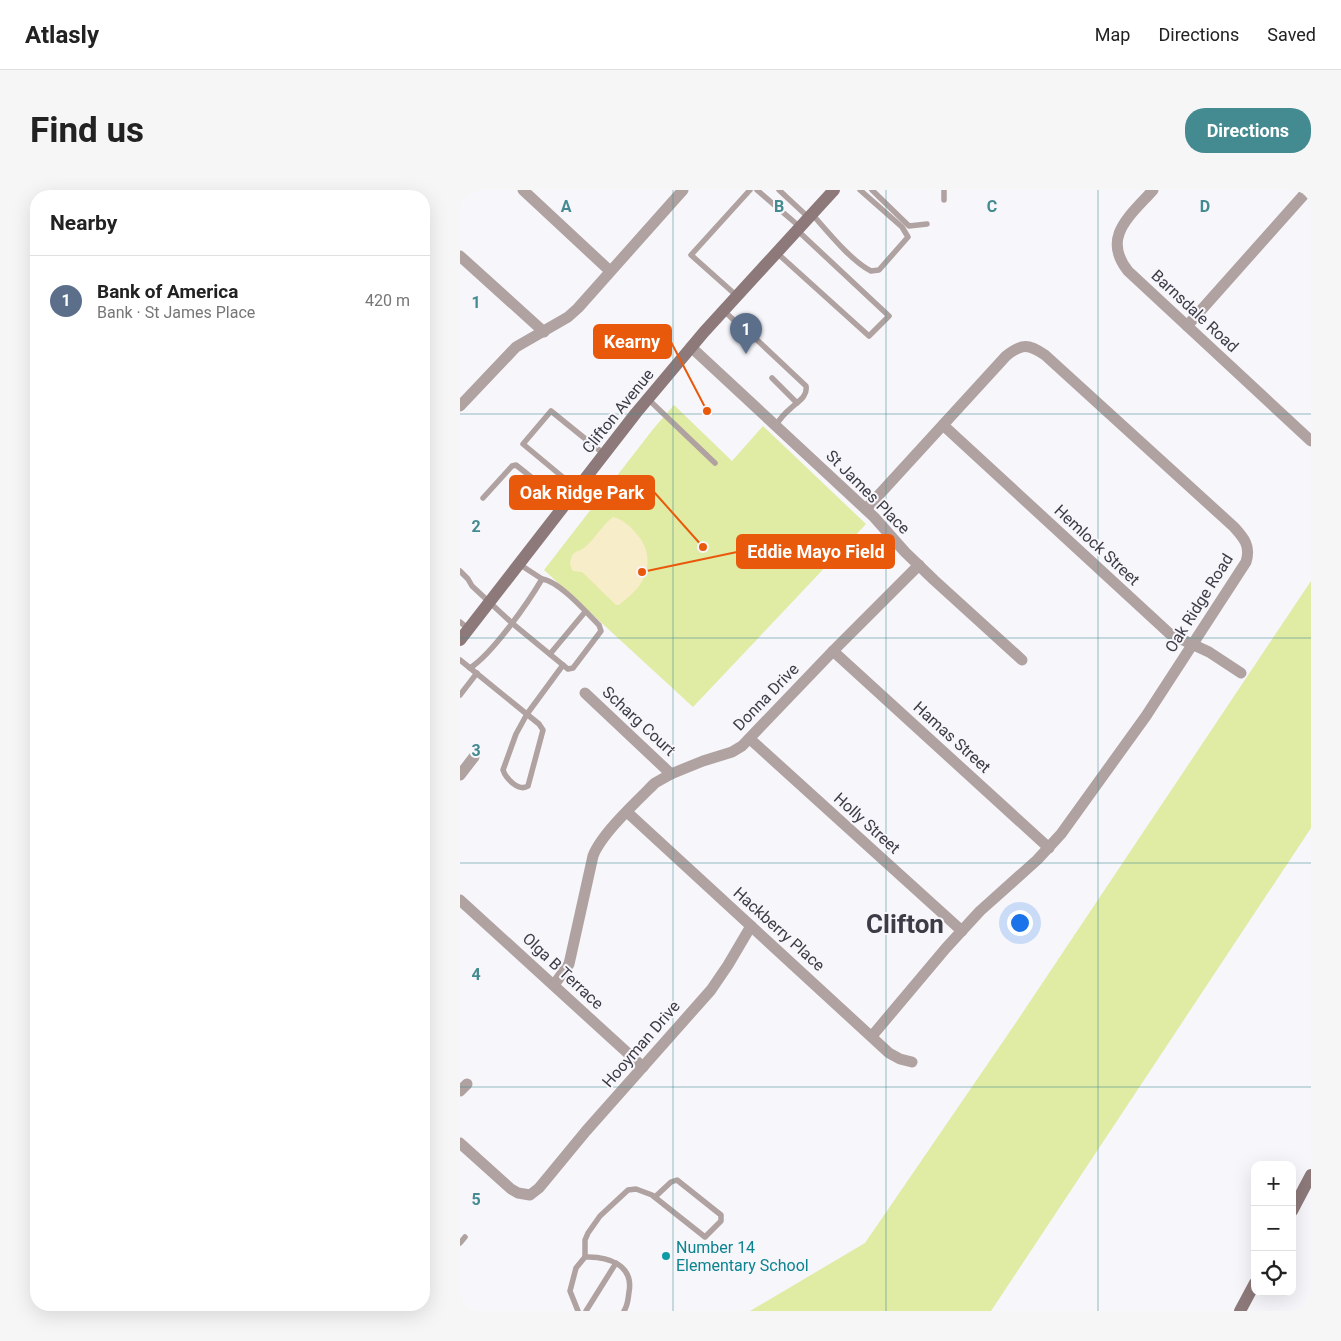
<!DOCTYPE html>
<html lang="en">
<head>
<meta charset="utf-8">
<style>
  :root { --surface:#fff; --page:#f6f6f6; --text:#222; --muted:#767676; --line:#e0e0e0; --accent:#438b90 }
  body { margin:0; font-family:Roboto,sans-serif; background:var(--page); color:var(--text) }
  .controls { position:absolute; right:15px; bottom:15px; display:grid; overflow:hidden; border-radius:10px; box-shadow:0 5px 20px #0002 }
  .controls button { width:45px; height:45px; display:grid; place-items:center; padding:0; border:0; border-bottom:1px solid var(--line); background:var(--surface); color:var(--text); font:25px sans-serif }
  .you { position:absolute; left:559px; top:732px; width:18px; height:18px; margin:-12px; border:4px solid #fff; border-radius:50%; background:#1a73e8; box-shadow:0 0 0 8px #1a73e833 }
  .badge { display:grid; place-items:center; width:32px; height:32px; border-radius:50%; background:var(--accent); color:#fff; font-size:16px; font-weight:700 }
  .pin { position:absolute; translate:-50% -41px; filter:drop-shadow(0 1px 2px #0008) }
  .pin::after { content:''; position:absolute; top:26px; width:18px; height:15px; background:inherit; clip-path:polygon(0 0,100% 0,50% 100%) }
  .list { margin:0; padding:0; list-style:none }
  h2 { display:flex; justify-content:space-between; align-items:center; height:65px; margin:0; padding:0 20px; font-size:21px }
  h2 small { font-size:16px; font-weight:400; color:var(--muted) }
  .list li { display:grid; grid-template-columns:32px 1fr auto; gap:15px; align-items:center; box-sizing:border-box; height:90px; padding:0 20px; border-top:1px solid var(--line) }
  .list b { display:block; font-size:19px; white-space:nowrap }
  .list p { margin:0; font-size:16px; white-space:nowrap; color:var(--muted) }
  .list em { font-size:16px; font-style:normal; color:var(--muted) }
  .icon { flex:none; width:28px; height:28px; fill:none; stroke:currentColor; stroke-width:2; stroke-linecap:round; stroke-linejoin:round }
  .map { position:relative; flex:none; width:851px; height:1121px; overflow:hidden; border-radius:20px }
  header { display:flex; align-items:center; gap:30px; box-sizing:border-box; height:70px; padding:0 25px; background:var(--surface); border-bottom:1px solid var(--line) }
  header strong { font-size:24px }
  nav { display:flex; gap:28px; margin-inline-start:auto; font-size:18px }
  .intro { display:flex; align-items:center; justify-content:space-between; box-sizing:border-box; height:120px; padding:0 30px }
  h1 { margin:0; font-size:35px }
  .button { padding:12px 22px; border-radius:20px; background:var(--accent); color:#fff; font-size:18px; font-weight:700 }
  main { display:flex; gap:30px; padding:0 30px }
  aside { flex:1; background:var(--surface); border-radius:20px; box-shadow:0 5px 20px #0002 }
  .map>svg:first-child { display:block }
  .green { fill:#e0eba4 }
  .sand { fill:#f7edc8 }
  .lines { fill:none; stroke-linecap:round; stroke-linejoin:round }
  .lane { stroke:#b0a2a1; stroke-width:5.5 }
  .street { stroke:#b0a2a1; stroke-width:11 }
  .secondary { stroke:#8d7979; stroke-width:12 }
  .grid { fill:none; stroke:#438b90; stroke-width:1; stroke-opacity:0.55 }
  .culture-dot { fill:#0f9aa8; stroke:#f6f6fb; stroke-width:2 }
  .labels { text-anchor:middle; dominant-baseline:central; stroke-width:4; stroke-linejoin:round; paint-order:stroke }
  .street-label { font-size:16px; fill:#3d3b46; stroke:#f6f6fb }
  .culture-label { font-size:16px; fill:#0d838f; stroke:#f6f6fb; text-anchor:start }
  .town-label { font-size:26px; font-weight:bold; fill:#3d3b46; stroke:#f6f6fb }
  .grid-label { font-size:16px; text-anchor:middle; font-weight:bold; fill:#438b90; stroke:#f6f6fb; stroke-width:4; stroke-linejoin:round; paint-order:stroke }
  .leader { fill:none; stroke:#e8590c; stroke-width:2 }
  .callout-dot { fill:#e8590c; stroke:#f6f6fb; stroke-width:2 }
  .callout { fill:#e8590c; stroke:#e8590c; stroke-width:2 }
  .callout-label { font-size:18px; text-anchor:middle; font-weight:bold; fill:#fff }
</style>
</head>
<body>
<header>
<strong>Atlasly</strong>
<nav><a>Map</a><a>Directions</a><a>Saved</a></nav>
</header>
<div class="intro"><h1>Find us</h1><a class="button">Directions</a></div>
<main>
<aside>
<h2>Nearby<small></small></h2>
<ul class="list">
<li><span class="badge" style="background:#5c6f8a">1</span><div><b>Bank of America</b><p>Bank · St James Place</p></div><em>420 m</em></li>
</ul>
</aside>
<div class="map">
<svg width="851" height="1121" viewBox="0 0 851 1121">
  <rect width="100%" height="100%" fill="#f6f6fb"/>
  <!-- green -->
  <g class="green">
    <polygon points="214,215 272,271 303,236 406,334 233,517 84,380 194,238"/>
    <polygon points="851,391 851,638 531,1121 290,1121 405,1053 555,834"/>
  </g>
  <!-- sand -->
  <path class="sand" d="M153 327C162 329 169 335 175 342 190 357 192 379 179 396 174 403 166 409 159 415H156L122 382 113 381C110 376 109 371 112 366 115 360 120 362 125 357 135 349 142 335 153 327Z"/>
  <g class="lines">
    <!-- lane -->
    <g class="lane">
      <polyline points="297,0 340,37"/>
      <polyline points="319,0 348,27"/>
      <polyline points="412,0 449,36 467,34"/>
      <polyline points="484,10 484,0"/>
      <path d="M352 24C367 41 391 71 411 81L419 80 448 47 442 37 400 0"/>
      <polyline points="317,63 409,146 429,126 337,40"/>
      <polyline points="277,106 231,65 290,0"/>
      <polyline points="264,121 288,143"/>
      <path d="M296 149 346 196C348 207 337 212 330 219 325 223 320 229 316 235"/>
      <polyline points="312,188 337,213"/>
      <polyline points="188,209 255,273"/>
      <polyline points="117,299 63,254 91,221 144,264"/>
      <polyline points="23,308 52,276 56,275 105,314"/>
      <path d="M0 381 8 389 12 396 52 433 108 479 113 478 141 441 139 435C126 422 99 391 82 389"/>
      <polyline points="0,432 9,439"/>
      <polyline points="90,464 125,422"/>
      <path d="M0 470 10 478C32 464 68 413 82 389L59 374"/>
      <path d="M10 478 79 534 83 540 68 596C59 602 46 589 43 580L56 544 67 524 103 475"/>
      <polyline points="0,505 17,483"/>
      <polyline points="0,1053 5,1047"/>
      <path d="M125 1067C148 1066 174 1075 169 1102 168 1109 168 1115 164 1121"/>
      <polyline points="118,1121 110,1101 116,1078 125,1067 125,1050 128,1043 140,1026 168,1000 176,999 192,1005 245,1047 261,1031 261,1025 217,990 211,992 195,1007"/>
      <polyline points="126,1121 156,1073"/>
    </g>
    <!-- street -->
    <g class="street">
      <polyline points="63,0 150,81"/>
      <path d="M693 0C670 26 641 47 668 81L851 251"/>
      <polyline points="0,66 84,142"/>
      <polyline points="727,136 848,0"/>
      <polyline points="231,157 414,327 445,362 474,390 562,470"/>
      <polyline points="0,216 56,157 108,127 118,118 223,0"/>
      <polyline points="483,235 710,444 749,462 781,483"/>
      <path d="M406 319 546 166C562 153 569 154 585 165L774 337C784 348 791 356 786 372L686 526 601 644 577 670 520 721 486 758 412 846"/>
      <polyline points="373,461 589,658"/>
      <polyline points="125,503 211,584"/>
      <polyline points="290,549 502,741"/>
      <polyline points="0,585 14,567"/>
      <polyline points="167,622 429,863 440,869 452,872"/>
      <polyline points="0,710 183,877"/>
      <path d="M94 795 109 774 133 666C141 644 178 610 195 593L211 584 243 571 272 562 282 556 373 461 459 375"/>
      <polyline points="0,901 7,894"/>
      <polyline points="0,953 51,999 58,1003 70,1005 79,998 126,941 251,800 268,775 291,736"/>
    </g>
    <!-- secondary -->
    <g class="secondary">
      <polyline points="0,450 176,223 244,142 374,0"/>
      <polyline points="832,1021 851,985"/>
      <polyline points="780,1121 795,1093"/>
    </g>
  </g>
  <!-- grid -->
  <path class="grid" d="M213 0V1121M426 0V1121M638 0V1121M0 224H851M0 448H851M0 673H851M0 897H851"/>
  <!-- markers -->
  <circle class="culture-dot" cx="206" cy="1066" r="5"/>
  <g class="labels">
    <!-- street labels -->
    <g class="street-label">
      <text transform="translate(735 121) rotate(43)">Barnsdale Road</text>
      <text transform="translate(158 221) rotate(-51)">Clifton Avenue</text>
      <text transform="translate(408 302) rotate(45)">St James Place</text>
      <text transform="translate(637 355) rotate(43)">Hemlock Street</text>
      <text transform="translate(739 413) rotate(-58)">Oak Ridge Road</text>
      <text transform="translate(306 507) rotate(-46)">Donna Drive</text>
      <text transform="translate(179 531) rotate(43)">Scharg Court</text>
      <text transform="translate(492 547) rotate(42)">Hamas Street</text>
      <text transform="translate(407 633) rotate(42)">Holly Street</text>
      <text transform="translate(319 739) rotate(42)">Hackberry Place</text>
      <text transform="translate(103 781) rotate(43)">Olga B Terrace</text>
      <text transform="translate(181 854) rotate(-49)">Hooyman Drive</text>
    </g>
    <!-- culture labels -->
    <g class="culture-label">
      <text x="216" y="1057">Number 14<tspan x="216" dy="18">Elementary School</tspan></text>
    </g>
    <!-- town labels -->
    <g class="town-label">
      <text x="445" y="734">Clifton</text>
    </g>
  </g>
  <g class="grid-label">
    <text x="106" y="22">A</text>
    <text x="319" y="22">B</text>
    <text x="532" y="22">C</text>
    <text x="745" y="22">D</text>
    <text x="16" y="118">1</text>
    <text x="16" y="342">2</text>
    <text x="16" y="566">3</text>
    <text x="16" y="790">4</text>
    <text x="16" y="1015">5</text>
  </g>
  <!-- callouts -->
  <path class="leader" d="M247 221L211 152M243 357L194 302M182 382L277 362"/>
  <g class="callout-dot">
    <circle cx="247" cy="221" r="5"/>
    <circle cx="243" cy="357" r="5"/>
    <circle cx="182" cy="382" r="5"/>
  </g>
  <g class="callout">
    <rect x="134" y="135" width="77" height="33" rx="5"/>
    <rect x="50" y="286" width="144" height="33" rx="5"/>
    <rect x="277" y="345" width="157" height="33" rx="5"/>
  </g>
  <g class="callout-label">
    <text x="172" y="158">Kearny</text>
    <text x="122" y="309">Oak Ridge Park</text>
    <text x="356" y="368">Eddie Mayo Field</text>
  </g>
</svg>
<div class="controls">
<button>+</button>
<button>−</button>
<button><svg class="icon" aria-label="locate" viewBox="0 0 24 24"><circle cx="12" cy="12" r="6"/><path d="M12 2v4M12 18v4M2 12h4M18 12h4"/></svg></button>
</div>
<div class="you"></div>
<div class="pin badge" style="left:286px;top:164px;background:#5c6f8a">1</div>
</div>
</main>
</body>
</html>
